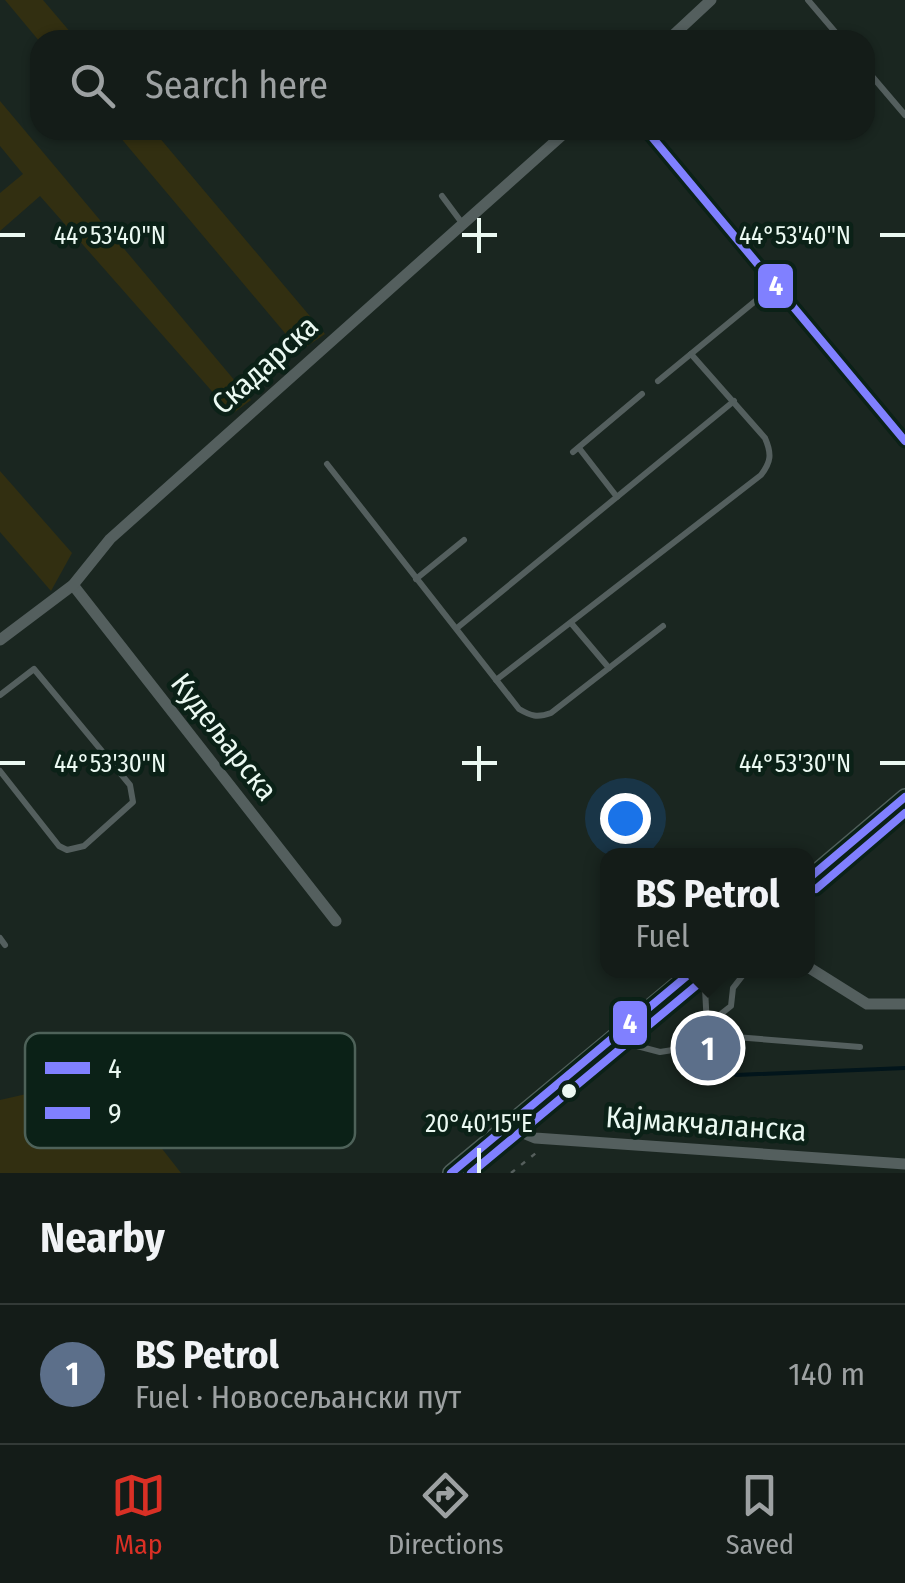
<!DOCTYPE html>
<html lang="en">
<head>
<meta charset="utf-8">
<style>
  :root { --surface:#141c18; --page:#212925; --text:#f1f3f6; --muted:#9da1a2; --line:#333a37; --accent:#d93025 }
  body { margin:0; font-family:"Fira Sans Condensed",sans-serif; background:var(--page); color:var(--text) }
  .you { position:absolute; left:625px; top:818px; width:35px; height:35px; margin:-25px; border:8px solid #fff; border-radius:50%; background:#1a73e8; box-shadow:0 0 0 15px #1a73e833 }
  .badge { display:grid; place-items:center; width:65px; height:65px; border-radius:50%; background:var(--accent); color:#fff; font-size:32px; font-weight:700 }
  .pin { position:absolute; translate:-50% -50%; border:5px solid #fff; box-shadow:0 2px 10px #0006 }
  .popup { position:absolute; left:600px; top:848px; width:215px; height:130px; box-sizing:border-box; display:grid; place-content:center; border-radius:20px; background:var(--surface); filter:drop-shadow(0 2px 8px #0005); font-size:32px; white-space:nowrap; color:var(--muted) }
  .popup b { font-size:38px; color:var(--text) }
  .popup::after { content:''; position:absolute; left:50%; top:100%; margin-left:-20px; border:20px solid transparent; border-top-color:var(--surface) }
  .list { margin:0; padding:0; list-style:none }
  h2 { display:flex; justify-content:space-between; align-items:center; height:130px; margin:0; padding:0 40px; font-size:42px }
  h2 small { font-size:32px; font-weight:400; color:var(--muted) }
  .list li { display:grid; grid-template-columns:65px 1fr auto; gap:30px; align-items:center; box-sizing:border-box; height:140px; padding:0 40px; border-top:2px solid var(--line) }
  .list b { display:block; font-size:38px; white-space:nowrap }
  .list p { margin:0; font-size:32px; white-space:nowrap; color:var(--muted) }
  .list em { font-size:32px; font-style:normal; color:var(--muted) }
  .icon { flex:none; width:55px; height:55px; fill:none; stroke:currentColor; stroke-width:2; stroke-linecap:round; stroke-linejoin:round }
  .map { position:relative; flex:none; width:905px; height:1173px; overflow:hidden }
  .search { position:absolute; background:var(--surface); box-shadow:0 2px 8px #0004; left:30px; right:30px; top:30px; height:110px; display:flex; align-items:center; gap:25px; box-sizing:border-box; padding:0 35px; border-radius:30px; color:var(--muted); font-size:38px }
  .sheet { height:270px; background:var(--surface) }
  nav { display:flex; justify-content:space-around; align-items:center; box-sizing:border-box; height:140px; border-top:2px solid var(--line); background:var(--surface); font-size:28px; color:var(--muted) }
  nav a { display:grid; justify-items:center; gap:5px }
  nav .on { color:var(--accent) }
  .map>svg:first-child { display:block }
  .green { fill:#322f11 }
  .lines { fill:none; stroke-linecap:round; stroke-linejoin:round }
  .stream { stroke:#02151b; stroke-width:4 }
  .path { stroke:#565f5d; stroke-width:2.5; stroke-dasharray:5 8; stroke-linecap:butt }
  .lane { stroke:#545f5e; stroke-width:6 }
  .street { stroke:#545f5e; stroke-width:11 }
  .primary { stroke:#51605c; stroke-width:18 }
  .bus-1-casing { stroke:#0b2117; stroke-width:15 }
  .bus-2-casing { stroke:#0b2117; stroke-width:15 }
  .bus-1 { stroke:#8080ff; stroke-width:8 }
  .bus-2 { stroke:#8080ff; stroke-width:8 }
  .ticks { fill:none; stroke:#ebf9f2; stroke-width:4 }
  .bus-dot { fill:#ebf9f2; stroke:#0b2117; stroke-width:4 }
  .labels { text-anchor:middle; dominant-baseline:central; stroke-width:9; stroke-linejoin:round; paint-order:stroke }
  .street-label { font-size:30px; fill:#ebf9f2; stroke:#0b2117 }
  .key { fill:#0b2117; stroke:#4e6259; stroke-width:2.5 }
  .key-label { font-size:28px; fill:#ebf9f2 }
  .ticks-label { font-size:25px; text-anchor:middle; fill:#ebf9f2; stroke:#0b2117; stroke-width:9; stroke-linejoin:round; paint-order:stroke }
  .line-badge { stroke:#0b2117; stroke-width:4 }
  .badge-label { font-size:28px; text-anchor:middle; font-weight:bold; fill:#fff }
</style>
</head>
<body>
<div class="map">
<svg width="905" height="1173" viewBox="0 0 905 1173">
  <rect width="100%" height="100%" fill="#1a2620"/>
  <!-- green -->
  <g class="green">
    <polygon points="5,0 43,0 77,40 40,42"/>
    <polygon points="0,101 251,400 232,414 40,196 0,231 0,193 23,174 0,146"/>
    <polygon points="114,130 153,130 325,334 300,351"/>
    <polygon points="0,471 72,553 51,591 0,532"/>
    <polygon points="105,1076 181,1173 0,1173 0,1100"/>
  </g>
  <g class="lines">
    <!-- stream -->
    <polyline class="stream" points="736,1075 905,1068"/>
    <!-- path -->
    <polyline class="path" points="511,1173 541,1149"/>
    <!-- lane -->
    <g class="lane">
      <polyline points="808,0 842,40"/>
      <polyline points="865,68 905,115"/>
      <polyline points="442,196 462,223"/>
      <polyline points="658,381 776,284"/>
      <polyline points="579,448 617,497"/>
      <polyline points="573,452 642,394"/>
      <path d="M327 464 519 709C531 716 537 718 551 713L663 626"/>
      <polyline points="416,579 464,540"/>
      <polyline points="571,623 609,668"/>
      <polyline points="457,628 734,401"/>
      <path d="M496 680 761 475C771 462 772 454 765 438L691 354"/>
      <polyline points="0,695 34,669 130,785 133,802 84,846 67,850 59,846 0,771"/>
      <polyline points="0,938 5,945"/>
      <polyline points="704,970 707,1026"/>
      <polyline points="747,970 733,988 731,1006 707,1025 735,1037 860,1047"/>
      <polyline points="618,1041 660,1052 679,1049"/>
    </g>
    <!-- street -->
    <g class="street">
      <polyline points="668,40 711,0"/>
      <polyline points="646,130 905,441"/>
      <polyline points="73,585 336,921"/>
      <polyline points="0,640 73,585 110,539 568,130"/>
      <polyline points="808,967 867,1004 905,1004"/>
      <polyline points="506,1126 535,1138 905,1164"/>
    </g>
    <!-- primary -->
    <g class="primary">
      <polyline points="808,879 905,797"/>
      <polyline points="451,1173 695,970"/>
    </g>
    <!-- bus-1 casing -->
    <g class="bus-1-casing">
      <g id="bus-1">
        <polyline points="646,130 905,441"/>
        <polyline points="808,879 905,797"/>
        <polyline points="451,1173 694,970"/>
      </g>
    </g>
    <!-- bus-2 casing -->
    <g class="bus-2-casing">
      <g id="bus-2">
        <polyline points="816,889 905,813"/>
        <polyline points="471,1173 703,980"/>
      </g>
    </g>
    <!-- bus-1 -->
    <use href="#bus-1" class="bus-1"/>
    <!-- bus-2 -->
    <use href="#bus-2" class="bus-2"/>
  </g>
  <!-- ticks -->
  <path class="ticks" d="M479 218V253M0 235H25M462 235H497M880 235H905M479 746V781M0 763H25M462 763H497M880 763H905M479 1148V1173"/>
  <!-- markers -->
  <circle class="bus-dot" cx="569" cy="1091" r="9"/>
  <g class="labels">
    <!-- street labels -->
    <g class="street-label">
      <text transform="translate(265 365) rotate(-42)">Скадарска</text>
      <text transform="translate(224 737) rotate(52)">Кудељарска</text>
      <text transform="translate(706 1124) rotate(4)">Кајмакчаланска</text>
    </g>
  </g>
  <!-- legend -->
  <rect x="25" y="1033" width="330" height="115" rx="15" class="key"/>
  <rect x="45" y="1062" width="45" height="12" fill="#8080ff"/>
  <rect x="45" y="1107" width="45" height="12" fill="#8080ff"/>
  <g class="key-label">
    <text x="108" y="1078">4</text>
    <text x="108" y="1123">9</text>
  </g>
  <g class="ticks-label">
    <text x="110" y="244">44°53'40"N</text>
    <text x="795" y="244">44°53'40"N</text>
    <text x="110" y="772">44°53'30"N</text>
    <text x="795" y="772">44°53'30"N</text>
    <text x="479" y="1132">20°40'15"E</text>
  </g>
  <g class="line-badge">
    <rect x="756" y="262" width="39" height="48" rx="10" fill="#8080ff"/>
    <rect x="611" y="999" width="38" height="48" rx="10" fill="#8080ff"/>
  </g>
  <g class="badge-label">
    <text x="776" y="295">4</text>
    <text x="630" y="1033">4</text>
  </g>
</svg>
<div class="you"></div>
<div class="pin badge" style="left:708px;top:1048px;background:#5c6f8a">1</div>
<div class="popup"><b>BS Petrol</b>Fuel</div>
<div class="search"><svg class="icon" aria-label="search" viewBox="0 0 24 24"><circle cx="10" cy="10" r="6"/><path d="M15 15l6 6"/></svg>Search here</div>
</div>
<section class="sheet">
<h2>Nearby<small></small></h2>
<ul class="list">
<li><span class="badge" style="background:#5c6f8a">1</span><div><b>BS Petrol</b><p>Fuel · Новосељански пут</p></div><em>140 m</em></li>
</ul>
</section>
<nav>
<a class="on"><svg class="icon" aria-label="map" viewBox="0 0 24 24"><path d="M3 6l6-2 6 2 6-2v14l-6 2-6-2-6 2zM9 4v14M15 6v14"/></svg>Map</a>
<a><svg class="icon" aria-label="directions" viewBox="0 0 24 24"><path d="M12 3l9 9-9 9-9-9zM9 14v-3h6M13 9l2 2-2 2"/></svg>Directions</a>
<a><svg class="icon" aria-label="saved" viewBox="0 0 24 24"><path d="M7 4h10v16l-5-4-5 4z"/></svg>Saved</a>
</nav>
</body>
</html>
